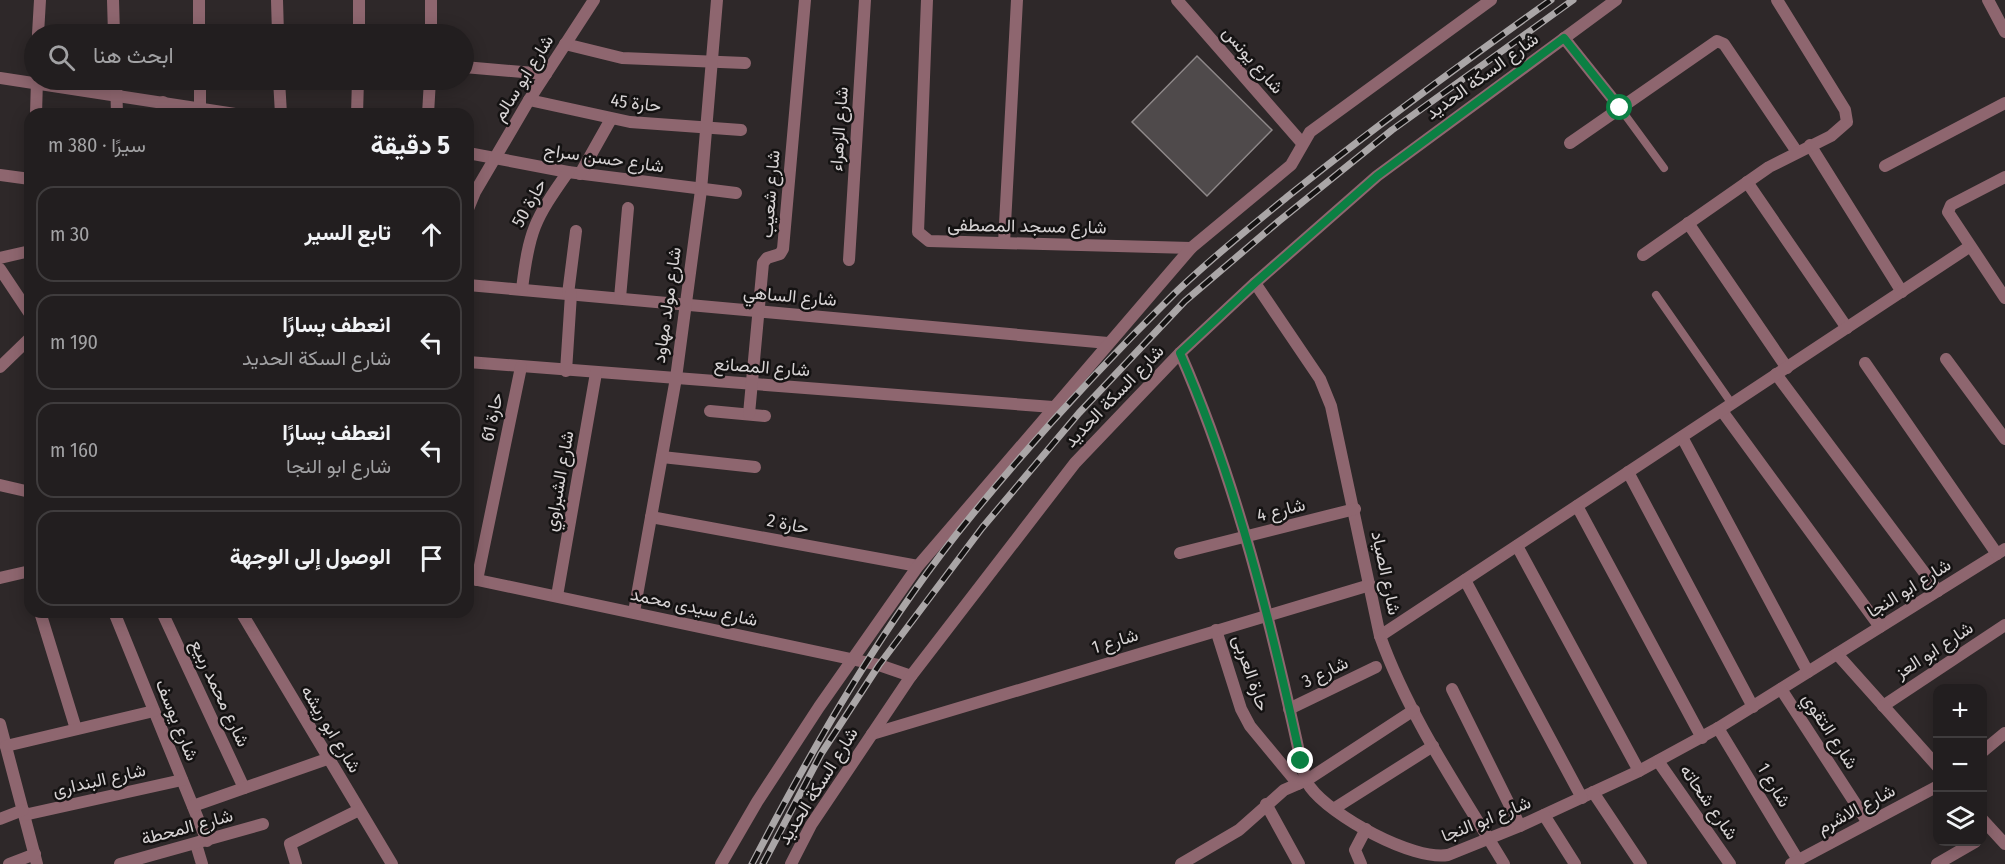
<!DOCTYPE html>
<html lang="ar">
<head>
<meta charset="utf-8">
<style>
  :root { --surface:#221e1f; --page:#2a2728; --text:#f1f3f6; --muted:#a2a2a4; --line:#3f3c3d }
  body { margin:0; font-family:"Fira Sans Condensed",Vazirmatn,sans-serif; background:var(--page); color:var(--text); direction:rtl }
  .controls { position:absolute; right:18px; bottom:18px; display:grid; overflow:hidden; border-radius:12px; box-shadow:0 3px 15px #0003 }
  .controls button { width:54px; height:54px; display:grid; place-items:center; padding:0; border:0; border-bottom:2px solid var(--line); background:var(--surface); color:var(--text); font:30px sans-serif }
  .stop { position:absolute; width:18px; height:18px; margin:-14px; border:4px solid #0b8043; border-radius:50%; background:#fff }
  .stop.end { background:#0b8043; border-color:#fff; box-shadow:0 2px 6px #0008 }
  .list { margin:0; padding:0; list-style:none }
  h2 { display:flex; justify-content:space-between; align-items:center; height:78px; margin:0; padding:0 24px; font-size:26px }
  h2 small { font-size:20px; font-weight:400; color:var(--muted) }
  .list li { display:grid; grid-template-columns:39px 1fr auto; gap:18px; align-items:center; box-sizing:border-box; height:96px; margin:0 12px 12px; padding:0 12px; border:2px solid var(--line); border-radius:18px }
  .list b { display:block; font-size:22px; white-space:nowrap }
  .list p { margin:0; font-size:20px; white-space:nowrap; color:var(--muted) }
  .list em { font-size:20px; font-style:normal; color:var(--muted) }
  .icon { flex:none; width:33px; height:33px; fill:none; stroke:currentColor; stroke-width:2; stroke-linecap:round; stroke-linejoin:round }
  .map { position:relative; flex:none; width:2005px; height:864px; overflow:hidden; direction:ltr }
  .search { position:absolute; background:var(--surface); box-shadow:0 3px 15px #0003; left:24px; top:24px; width:450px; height:66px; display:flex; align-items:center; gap:15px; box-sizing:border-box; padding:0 21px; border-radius:33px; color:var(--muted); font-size:22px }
  .panel { position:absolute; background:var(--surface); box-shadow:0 3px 15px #0003; left:24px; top:108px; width:450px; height:510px; border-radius:18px; direction:rtl }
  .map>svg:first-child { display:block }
  .building { fill:#4f4a4b; stroke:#8e8889; stroke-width:1.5 }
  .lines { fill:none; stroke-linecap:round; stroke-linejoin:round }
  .lane { stroke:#8e666f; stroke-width:8 }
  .street { stroke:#8e666f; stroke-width:12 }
  .rail-casing { stroke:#aaa6a7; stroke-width:7 }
  .rail { stroke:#141212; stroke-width:4.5; stroke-dasharray:14; stroke-linecap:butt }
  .route { stroke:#0b8043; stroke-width:8 }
  .labels { text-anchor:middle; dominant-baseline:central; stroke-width:5; stroke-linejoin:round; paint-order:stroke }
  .street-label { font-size:18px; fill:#d7d3d4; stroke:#141212 }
</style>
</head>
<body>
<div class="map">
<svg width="2005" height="864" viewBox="0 0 2005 864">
  <rect width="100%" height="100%" fill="#2e2829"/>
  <!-- building -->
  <polygon class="building" points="1197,56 1272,130 1207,196 1132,122"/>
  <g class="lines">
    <!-- lane -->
    <g class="lane">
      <polyline points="1620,108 1664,168"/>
      <polyline points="1656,295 1732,404"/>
    </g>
    <!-- street -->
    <g class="street">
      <polyline points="113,0 114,34"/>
      <polyline points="199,0 199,34"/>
      <polyline points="277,0 278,34"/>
      <polyline points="927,0 918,232 929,241 1191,248"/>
      <polyline points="1177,0 1302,143"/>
      <polyline points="1988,0 2005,32"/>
      <polyline points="38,34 40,0"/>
      <polyline points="359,34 359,0"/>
      <polyline points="431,34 431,0"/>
      <polyline points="1564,38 1620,108"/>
      <polyline points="565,44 622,58 745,63"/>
      <polyline points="464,67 546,74"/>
      <polyline points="0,78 235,114"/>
      <polyline points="116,80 117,114"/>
      <polyline points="200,80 200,114"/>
      <polyline points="279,80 281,114"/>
      <polyline points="529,100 630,122 741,130"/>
      <polyline points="163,102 163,114"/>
      <polyline points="36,114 37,80"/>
      <polyline points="357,114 358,80"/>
      <polyline points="428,114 430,80"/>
      <polyline points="1570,143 1717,41 1724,44 1797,152"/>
      <polyline points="1810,145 1902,292"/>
      <polyline points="468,153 568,172 736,193"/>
      <polyline points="1885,166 2005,103"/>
      <polyline points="580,174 611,119"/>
      <polyline points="0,175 30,179"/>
      <polyline points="2005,177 1951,205 1948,212 2005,298"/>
      <polyline points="1747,182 1847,328"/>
      <polyline points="468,209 475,192 529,100 594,0"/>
      <polyline points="1688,223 1787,368"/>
      <polyline points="1004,243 1017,0"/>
      <polyline points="1643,255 1769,167 1831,136 1847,122 1845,110 1777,0"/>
      <polyline points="0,258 30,251"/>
      <polyline points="849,260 865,0"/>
      <polyline points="0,269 30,314"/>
      <path d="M1255 283 1320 379 1331 406 1380 636C1409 717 1460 791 1504 864"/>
      <polyline points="468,285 1108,343"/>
      <path d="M522 289C529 231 534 220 568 172"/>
      <polyline points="568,294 576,231"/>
      <polyline points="620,298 628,208"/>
      <path d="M1180 353C1237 483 1271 623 1301 761 1303 769 1305 781 1310 787 1331 816 1413 861 1448 855L1520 826 1639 771 1718 728 2005 549"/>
      <polyline points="1946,359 2005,439"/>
      <polyline points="468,362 1053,407"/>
      <polyline points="1865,363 1997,554"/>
      <polyline points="0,367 30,338"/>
      <polyline points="566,371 571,294"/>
      <polyline points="1776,374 1938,591"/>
      <polyline points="710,411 765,416"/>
      <polyline points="1722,411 1880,627"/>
      <polyline points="749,414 763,263 767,258 780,254 783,249 805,0"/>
      <polyline points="1682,437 1808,672"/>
      <polyline points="662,457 755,467"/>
      <polyline points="1628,472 1753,707"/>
      <polyline points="0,485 30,492"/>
      <polyline points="1577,506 1702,738"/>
      <polyline points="651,517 918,566"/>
      <polyline points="1517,546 1639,771"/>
      <polyline points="1180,553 1355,509"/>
      <polyline points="0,578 30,571"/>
      <polyline points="468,578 879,665 911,676"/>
      <polyline points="477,580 521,367"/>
      <polyline points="1465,580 1582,798"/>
      <polyline points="557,596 596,373"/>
      <polyline points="40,612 76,729"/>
      <polyline points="114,612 207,841"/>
      <polyline points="162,612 244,788"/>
      <polyline points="241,612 392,864"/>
      <polyline points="634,612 676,378 701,190 717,0"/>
      <polyline points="1216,630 1241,709 1250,726 1298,784"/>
      <polyline points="1380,636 1969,247"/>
      <polyline points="1837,654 1938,767"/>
      <polyline points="1452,689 1520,826"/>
      <polyline points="1781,689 1868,823"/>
      <polyline points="1883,706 2005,625"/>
      <polyline points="1289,709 1376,667"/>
      <polyline points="0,724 37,864"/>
      <polyline points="1718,728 1798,860"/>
      <polyline points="872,734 1370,585"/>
      <polyline points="6,746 154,711"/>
      <polyline points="1982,752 2005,733"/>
      <polyline points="1658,761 1730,864"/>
      <polyline points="1593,792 1641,864"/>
      <polyline points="1266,804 1299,864"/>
      <polyline points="193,806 327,759"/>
      <polyline points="1335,808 1433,746"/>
      <polyline points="24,815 182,780"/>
      <polyline points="1544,815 1575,864"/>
      <polyline points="0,819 23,810"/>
      <polyline points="1982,819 2005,844"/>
      <polyline points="196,844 202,864"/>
      <polyline points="9,864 35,854"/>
      <polyline points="120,864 263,824"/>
      <polyline points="296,864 290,844 359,810"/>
      <polyline points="721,864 757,802 819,707 918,566 1191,248 1291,165 1310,132 1491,0"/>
      <polyline points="791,864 811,825 911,676 1075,463 1180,353 1255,283 1377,176 1616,0"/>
      <polyline points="1181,864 1239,830 1284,790 1307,780 1414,710"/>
      <polyline points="1361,864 1355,850 1366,829"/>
      <polyline points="1791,864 1938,786"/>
      <polyline points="1937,864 1975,842"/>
    </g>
    <!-- rail casing -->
    <g class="rail-casing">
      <g id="rail">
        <path d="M752 864C815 743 885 621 972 515 1035 438 1103 364 1174 294 1209 260 1249 228 1287 197 1373 128 1461 64 1551 0"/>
        <polyline points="763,864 821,754 879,665 982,528 1079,413 1185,301 1279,221 1392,130 1573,0"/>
      </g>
    </g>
    <!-- rail -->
    <use href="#rail" class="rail"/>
  </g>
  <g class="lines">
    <!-- route -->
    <path class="route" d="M1301 761C1271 623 1237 483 1180 353L1255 283 1377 176 1564 38 1620 108"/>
  </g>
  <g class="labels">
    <!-- street labels -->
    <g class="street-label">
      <text transform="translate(1253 60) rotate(49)">شارع يونس</text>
      <text transform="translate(1482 76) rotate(-36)">شارع السكة الحديد</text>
      <text transform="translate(523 78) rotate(-58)">شارع ابو سالم</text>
      <text transform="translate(636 103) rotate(7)">حارة 45</text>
      <text transform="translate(839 129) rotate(-86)">شارع الزهراء</text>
      <text transform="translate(604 158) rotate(8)">شارع حسن سراج</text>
      <text transform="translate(770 194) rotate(-85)">شارع شعيب</text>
      <text transform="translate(529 203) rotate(-61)">حارة 50</text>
      <text transform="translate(1027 226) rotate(1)">شارع مسجد المصطفى</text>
      <text transform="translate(790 296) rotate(5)">شارع الساهي</text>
      <text transform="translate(667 305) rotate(-82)">شارع مولد مهاود</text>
      <text transform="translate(762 367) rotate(4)">شارع المصانع</text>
      <text transform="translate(1114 396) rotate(-46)">شارع السكة الحديد</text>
      <text transform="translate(492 417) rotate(-78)">حارة 61</text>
      <text transform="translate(559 481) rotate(-80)">شارع الشبراوي</text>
      <text transform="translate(1281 510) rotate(-14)">شارع 4</text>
      <text transform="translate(788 524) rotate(11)">حارة 2</text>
      <text transform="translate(1386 573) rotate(78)">شارع الصياد</text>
      <text transform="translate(1909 588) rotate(-32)">شارع ابو النجا</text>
      <text transform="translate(694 607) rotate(12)">شارع سيدى محمد</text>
      <text transform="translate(1115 641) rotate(-17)">شارع 1</text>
      <text transform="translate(1934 650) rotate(-33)">شارع ابو العز</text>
      <text transform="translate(1325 672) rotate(-26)">شارع 3</text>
      <text transform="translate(1251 673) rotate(71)">حارة العربى</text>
      <text transform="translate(220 693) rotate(65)">شارع محمد ربيع</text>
      <text transform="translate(177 720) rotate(68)">شارع يوسف</text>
      <text transform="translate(331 729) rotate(59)">شارع ابو ريشه</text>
      <text transform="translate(1830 731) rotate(57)">شارع التقوي</text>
      <text transform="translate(99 780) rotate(-13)">شارع البندارى</text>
      <text transform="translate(1774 785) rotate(59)">شارع 1</text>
      <text transform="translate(818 786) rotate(-58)">شارع السكة الحديد</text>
      <text transform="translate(1709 802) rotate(55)">شارع شحاته</text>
      <text transform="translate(1856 809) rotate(-28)">شارع الاشرم</text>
      <text transform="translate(1486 819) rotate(-22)">شارع ابو النجا</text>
      <text transform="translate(187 827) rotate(-15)">شارع المحطة</text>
    </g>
  </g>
</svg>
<div class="controls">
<button>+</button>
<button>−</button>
<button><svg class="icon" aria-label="layers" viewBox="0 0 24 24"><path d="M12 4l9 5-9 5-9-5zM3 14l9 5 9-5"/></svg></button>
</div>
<div class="stop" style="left:1620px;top:108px"></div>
<div class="stop end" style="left:1301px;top:761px"></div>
<div class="search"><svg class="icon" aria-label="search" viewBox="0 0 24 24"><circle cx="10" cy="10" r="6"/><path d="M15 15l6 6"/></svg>ابحث هنا</div>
<section class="panel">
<h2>5 دقيقة<small>سيرًا · 380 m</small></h2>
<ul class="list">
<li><svg class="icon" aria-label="ahead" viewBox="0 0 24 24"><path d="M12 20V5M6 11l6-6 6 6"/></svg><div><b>تابع السير</b></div><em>30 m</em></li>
<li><svg class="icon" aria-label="left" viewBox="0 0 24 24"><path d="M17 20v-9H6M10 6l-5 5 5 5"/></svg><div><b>انعطف يسارًا</b><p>شارع السكة الحديد</p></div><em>190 m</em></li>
<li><svg class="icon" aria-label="left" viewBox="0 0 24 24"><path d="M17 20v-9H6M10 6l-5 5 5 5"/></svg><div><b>انعطف يسارًا</b><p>شارع ابو النجا</p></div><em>160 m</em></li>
<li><svg class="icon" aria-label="arrive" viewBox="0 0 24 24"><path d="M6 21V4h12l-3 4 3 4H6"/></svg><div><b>الوصول إلى الوجهة</b></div></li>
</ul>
</section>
</div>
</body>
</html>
